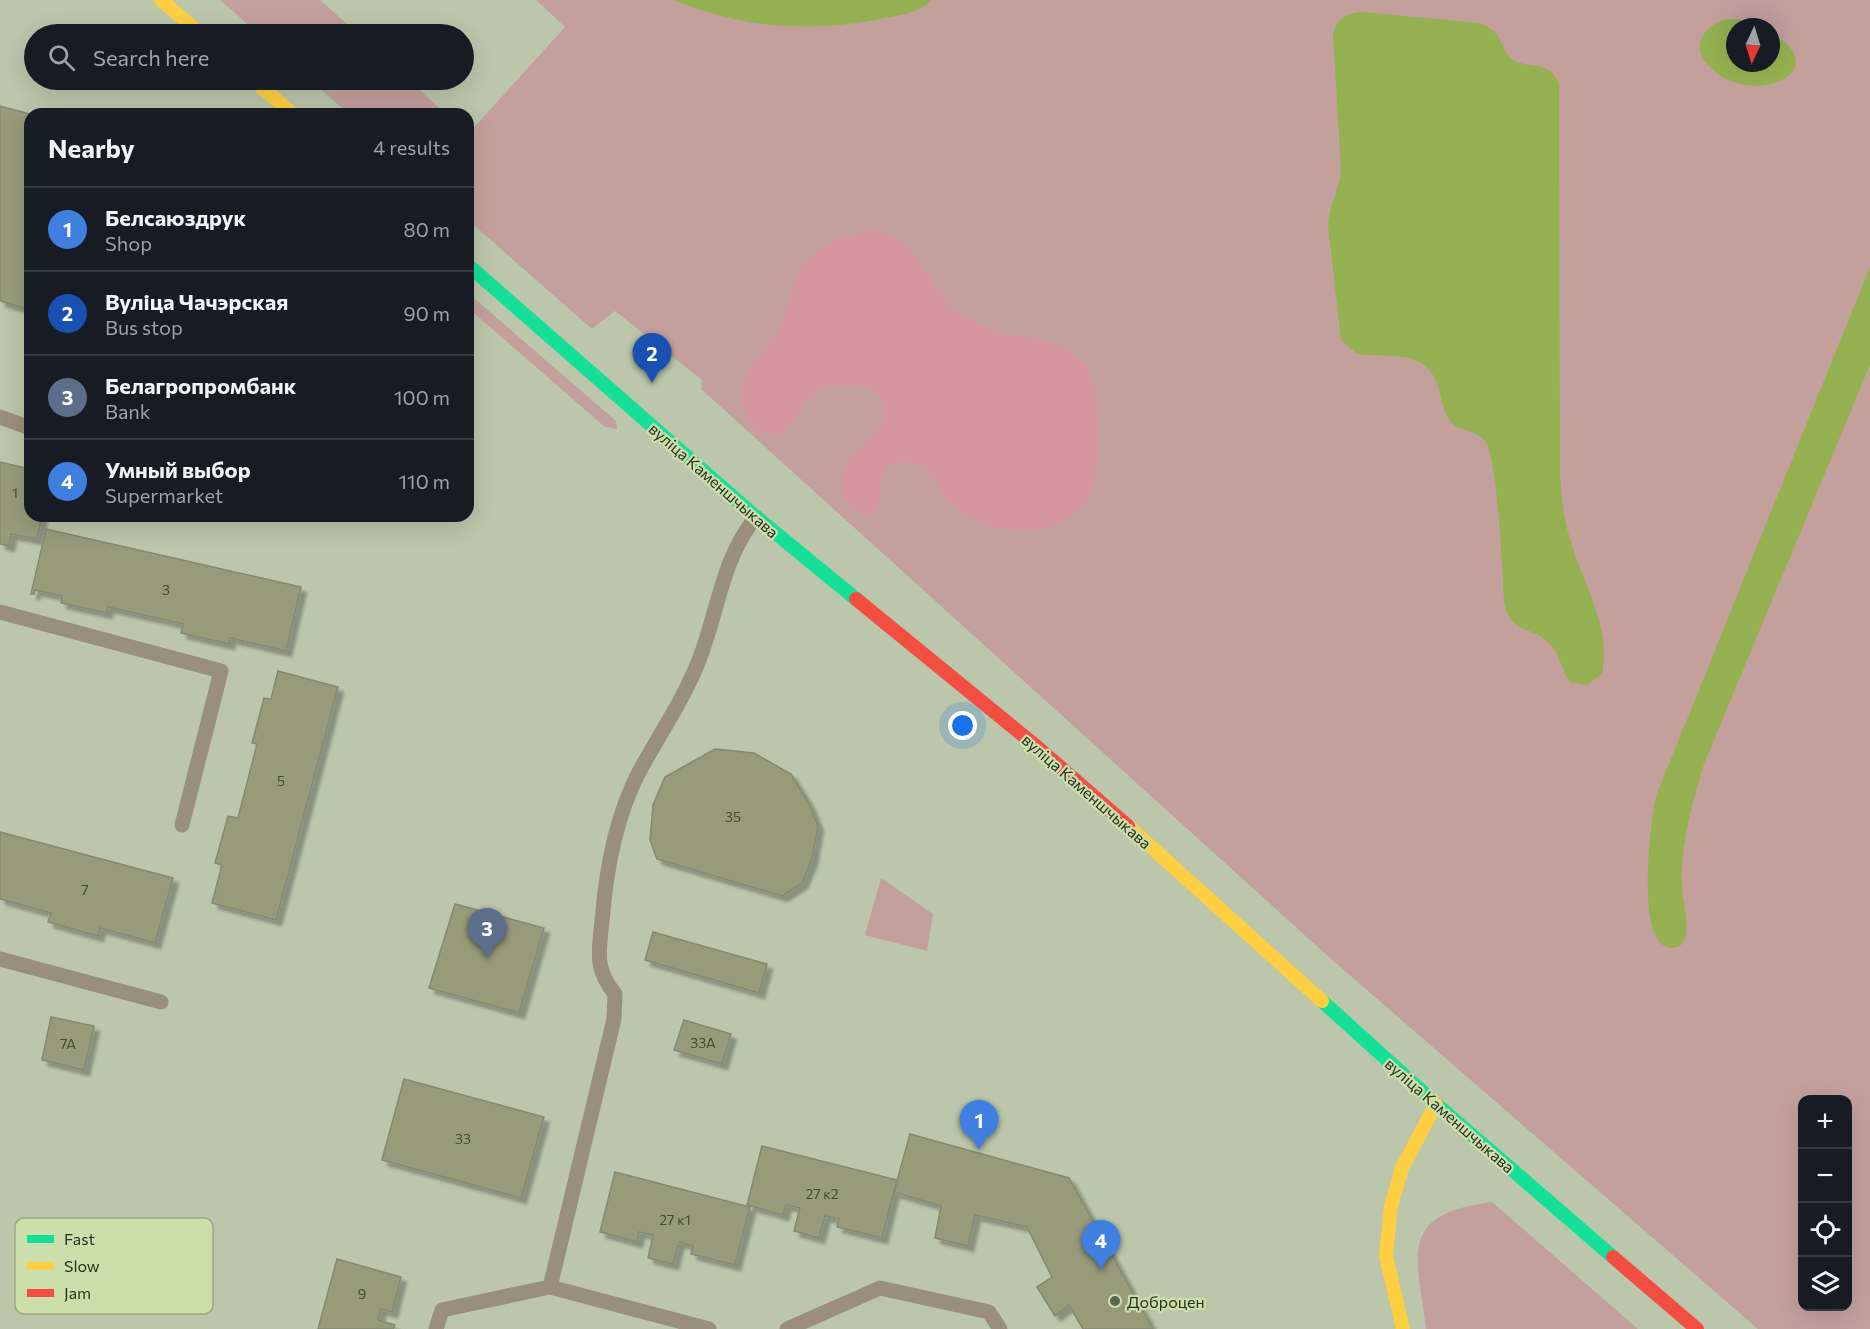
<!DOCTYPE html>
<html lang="en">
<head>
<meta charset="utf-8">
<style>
  :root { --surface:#171b24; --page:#20242c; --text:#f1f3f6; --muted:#9ea1a6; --line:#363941; --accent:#b45309 }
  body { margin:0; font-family:Commissioner,sans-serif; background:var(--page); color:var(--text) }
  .controls { position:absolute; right:18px; bottom:18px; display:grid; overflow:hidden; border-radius:12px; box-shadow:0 6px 24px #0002 }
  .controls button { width:54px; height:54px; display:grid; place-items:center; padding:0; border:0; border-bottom:2px solid var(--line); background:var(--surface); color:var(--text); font:30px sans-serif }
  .compass { position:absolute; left:1726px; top:18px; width:54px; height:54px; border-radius:50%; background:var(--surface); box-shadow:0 6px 24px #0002; rotate:184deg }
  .you { position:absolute; left:963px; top:726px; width:21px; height:21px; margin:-15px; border:4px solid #fff; border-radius:50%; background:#1a73e8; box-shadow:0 0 0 9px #1a73e833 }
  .badge { display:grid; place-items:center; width:39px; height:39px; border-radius:50%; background:var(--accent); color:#fff; font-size:20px; font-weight:700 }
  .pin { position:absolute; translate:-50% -50px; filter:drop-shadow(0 2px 3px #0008) }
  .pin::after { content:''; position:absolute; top:32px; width:21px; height:18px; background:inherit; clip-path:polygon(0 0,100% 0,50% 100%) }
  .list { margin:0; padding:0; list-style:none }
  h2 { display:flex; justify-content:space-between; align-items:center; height:78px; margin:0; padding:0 24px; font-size:26px }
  h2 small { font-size:20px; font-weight:400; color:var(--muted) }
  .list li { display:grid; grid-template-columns:39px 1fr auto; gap:18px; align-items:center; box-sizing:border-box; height:84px; padding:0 24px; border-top:2px solid var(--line) }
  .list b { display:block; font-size:22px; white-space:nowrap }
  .list p { margin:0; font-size:20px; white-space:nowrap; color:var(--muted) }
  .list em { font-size:20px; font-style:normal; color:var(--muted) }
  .icon { flex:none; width:33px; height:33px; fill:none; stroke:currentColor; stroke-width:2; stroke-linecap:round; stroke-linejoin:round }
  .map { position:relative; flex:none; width:1870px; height:1329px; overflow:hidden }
  .search { position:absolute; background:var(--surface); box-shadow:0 6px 24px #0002; left:24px; top:24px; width:450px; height:66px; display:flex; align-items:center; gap:15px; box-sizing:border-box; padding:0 21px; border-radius:33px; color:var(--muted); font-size:22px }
  .panel { position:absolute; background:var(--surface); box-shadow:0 6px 24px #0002; left:24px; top:108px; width:450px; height:414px; border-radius:18px }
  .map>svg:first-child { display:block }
  .green { fill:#c4a09d; fill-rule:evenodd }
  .forest { fill:#d4969c }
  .water { fill:#94b050 }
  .building { fill:#979b7a; stroke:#858973; stroke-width:1.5; filter:url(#shadow) }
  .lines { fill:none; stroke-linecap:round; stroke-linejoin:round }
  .lane { stroke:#9a8f7a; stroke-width:15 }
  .fast { stroke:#16e098; stroke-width:14 }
  .slow { stroke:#ffcf43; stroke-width:14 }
  .jam { stroke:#f24e42; stroke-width:14 }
  .poi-dot { fill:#5d654e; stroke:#cbdeac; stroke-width:2 }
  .labels { text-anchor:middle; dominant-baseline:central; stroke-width:4.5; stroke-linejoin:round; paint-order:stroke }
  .number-label { font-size:14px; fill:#454c34 }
  .street-label { font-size:16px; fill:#2a311d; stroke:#cbdeac }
  .poi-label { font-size:16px; fill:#2a311d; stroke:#cbdeac; text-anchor:start }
  .key { fill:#cbdeac; stroke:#9baa81; stroke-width:1.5 }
  .key-label { font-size:16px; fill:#2a311d }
</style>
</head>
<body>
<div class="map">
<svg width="1870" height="1329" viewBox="0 0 1870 1329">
  <defs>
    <filter id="shadow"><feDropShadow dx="5.5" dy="5.5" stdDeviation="1.5" flood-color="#0004"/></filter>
  </defs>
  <rect width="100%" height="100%" fill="#bbc6aa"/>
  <!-- green -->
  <g class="green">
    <polygon points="220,0 320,0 358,34 259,34"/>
    <path d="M536 0H1870V1329H1758L1330 958 701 389 702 380 615 311 592 329 468 220V134L565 27ZM1735 27H1771V63H1735ZM1802 1100H1848V1306H1802Z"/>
    <polygon points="310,80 408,80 446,114 349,114"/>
    <polygon points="468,293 616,421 617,429 605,427 468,308"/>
    <polygon points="881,878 933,914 927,951 865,935"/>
    <path d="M1492 1202 1638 1329H1426C1417 1255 1397 1214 1492 1202Z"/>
  </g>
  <!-- forest -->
  <path class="forest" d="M871 230C922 236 919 280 956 310 1022 363 1103 303 1098 438 1097 462 1097 492 1078 511 1047 541 986 533 955 507 937 492 930 456 899 462 867 468 892 503 870 515L854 511C806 460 903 437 882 400 876 389 865 385 852 385 839 385 824 385 813 393 797 406 793 436 770 434 763 434 755 429 751 424 743 414 739 398 742 385 747 364 767 350 777 332 789 311 789 284 804 265 818 245 848 234 871 230Z"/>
  <!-- water -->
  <g class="water">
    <path d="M674 0H931C920 13 901 15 885 18 813 33 743 29 674 0Z"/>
    <path d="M1363 12 1479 23C1508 34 1497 49 1514 60 1534 71 1546 58 1559 83L1560 475C1562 496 1563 518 1570 539 1582 582 1612 626 1602 674L1587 685 1570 682C1562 672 1561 658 1553 648 1535 623 1508 638 1504 599 1502 571 1498 458 1485 441 1477 429 1459 432 1450 421 1442 409 1441 396 1437 383 1423 347 1386 359 1357 354L1341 340 1328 225C1329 205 1340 189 1341 169L1333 34C1338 18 1345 13 1363 12Z"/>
    <path d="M1728 19H1739L1760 27H1735V63H1771V33C1839 72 1751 108 1712 69 1705 63 1699 55 1700 45 1701 31 1715 22 1728 19Z"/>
    <path d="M1870 267V365L1704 764C1692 805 1680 844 1682 887 1683 904 1693 934 1680 946 1631 965 1651 820 1656 796Z"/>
  </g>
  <!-- building -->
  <g class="building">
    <polygon points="0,106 30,114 30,310 0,301"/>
    <polygon points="0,462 30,469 30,516 42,516 37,539 11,534 9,546 0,544"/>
    <polygon points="46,529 301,587 286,651 230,638 229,644 181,633 183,624 108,607 107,613 61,603 62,596 35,590 34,594 31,594"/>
    <polygon points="278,671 338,687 276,920 212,903 222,865 215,863 228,816 238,818 257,744 252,743 264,698 271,699"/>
    <polygon points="715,749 754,753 791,774 809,803 818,826 812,859 802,883 782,896 657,859 650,840 653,805 665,777"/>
    <polygon points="0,832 173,878 155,943 100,928 98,936 48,922 51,913 0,899"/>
    <polygon points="455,904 544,928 519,1013 429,988"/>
    <polygon points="653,932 767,964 759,993 645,960"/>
    <polygon points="51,1017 94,1026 84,1070 42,1060"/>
    <polygon points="684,1020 731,1034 722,1064 674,1050"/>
    <polygon points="404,1079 544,1117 521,1198 382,1160"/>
    <polygon points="910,1134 1069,1178 1153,1329 1083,1329 1069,1305 1055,1316 1037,1287 1052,1277 1027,1227 975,1215 968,1246 935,1238 941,1206 894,1192"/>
    <polygon points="762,1146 897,1180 882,1238 837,1227 839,1219 825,1216 819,1238 794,1231 800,1208 786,1205 783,1215 747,1205"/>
    <polygon points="615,1172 750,1207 735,1265 691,1254 693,1246 679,1242 673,1264 648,1258 653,1235 639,1232 637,1242 600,1232"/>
    <polygon points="337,1259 401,1277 392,1312 381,1309 378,1320 395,1325 393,1329 318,1329"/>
  </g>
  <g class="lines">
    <!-- lane -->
    <g class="lane">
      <polyline points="0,417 30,428"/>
      <polyline points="0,612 221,671 182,825"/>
      <polyline points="0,959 161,1002"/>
      <path d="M550 1287 614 1019 615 994C594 968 599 952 602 921 606 870 615 818 639 772 659 735 684 699 699 660 718 612 722 558 756 517"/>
      <polyline points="436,1329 442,1310 550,1287 709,1329"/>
      <polyline points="787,1329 880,1288 989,1312 1000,1329"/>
    </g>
    <!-- fast -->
    <g class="fast">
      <polyline points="468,265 756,517 856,599"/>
      <polyline points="1322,1001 1436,1104 1613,1257"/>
    </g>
    <!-- slow -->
    <g class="slow">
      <polyline points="161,0 201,34"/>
      <polyline points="253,80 293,114"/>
      <polyline points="1128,826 1322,1001"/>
      <polyline points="1403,1329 1386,1256 1391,1206 1402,1168 1436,1104"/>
    </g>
    <!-- jam -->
    <g class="jam">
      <polyline points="856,599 1036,746 1128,826"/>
      <polyline points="1613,1257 1697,1329"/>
    </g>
  </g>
  <!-- markers -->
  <circle class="poi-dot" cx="1115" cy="1301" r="6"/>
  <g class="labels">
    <!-- number labels -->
    <g class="number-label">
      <text x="15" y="492">1</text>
      <text x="166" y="589">3</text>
      <text x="281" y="780">5</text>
      <text x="733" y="816">35</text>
      <text x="85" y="889">7</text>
      <text x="703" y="1042">33А</text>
      <text x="68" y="1043">7А</text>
      <text x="463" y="1138">33</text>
      <text x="822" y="1193">27 к2</text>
      <text x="675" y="1219">27 к1</text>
      <text x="362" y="1293">9</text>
    </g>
    <!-- street labels -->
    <g class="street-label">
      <text transform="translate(714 480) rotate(41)">вуліца Каменшчыкава</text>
      <text transform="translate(1087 791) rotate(41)">вуліца Каменшчыкава</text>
      <text transform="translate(1450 1115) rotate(41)">вуліца Каменшчыкава</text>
    </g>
    <!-- poi labels -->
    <g class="poi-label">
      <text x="1127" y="1301">Доброцен</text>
    </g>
  </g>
  <!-- legend -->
  <rect x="15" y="1218" width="198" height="96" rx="9" class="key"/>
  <rect x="27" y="1235" width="27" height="8" fill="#16e098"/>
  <rect x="27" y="1262" width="27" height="8" fill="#ffcf43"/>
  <rect x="27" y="1289" width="27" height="8" fill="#f24e42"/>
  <g class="key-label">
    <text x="64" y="1245">Fast</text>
    <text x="64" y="1272">Slow</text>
    <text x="64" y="1299">Jam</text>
  </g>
</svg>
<div class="controls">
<button>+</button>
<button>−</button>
<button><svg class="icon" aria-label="locate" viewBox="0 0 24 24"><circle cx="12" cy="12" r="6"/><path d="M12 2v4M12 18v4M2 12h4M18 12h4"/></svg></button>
<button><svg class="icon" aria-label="layers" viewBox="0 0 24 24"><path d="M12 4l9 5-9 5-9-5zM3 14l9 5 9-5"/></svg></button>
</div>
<svg class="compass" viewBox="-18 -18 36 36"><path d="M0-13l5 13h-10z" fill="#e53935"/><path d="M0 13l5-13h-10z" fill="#9ea1a6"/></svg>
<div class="you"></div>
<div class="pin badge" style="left:979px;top:1150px;background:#3f7fe0">1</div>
<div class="pin badge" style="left:652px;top:383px;background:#1a4fb4">2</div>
<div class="pin badge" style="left:487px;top:958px;background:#5c6f8a">3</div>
<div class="pin badge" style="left:1101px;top:1270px;background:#3f7fe0">4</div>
<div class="search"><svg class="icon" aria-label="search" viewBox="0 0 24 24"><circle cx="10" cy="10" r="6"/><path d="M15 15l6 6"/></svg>Search here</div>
<section class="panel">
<h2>Nearby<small>4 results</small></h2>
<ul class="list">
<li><span class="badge" style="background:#3f7fe0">1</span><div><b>Белсаюздрук</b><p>Shop</p></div><em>80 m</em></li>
<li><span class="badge" style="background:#1a4fb4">2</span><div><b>Вуліца Чачэрская</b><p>Bus stop</p></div><em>90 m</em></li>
<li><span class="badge" style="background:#5c6f8a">3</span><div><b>Белагропромбанк</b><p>Bank</p></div><em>100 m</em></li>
<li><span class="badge" style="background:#3f7fe0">4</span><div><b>Умный выбор</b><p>Supermarket</p></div><em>110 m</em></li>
</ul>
</section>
</div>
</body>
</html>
